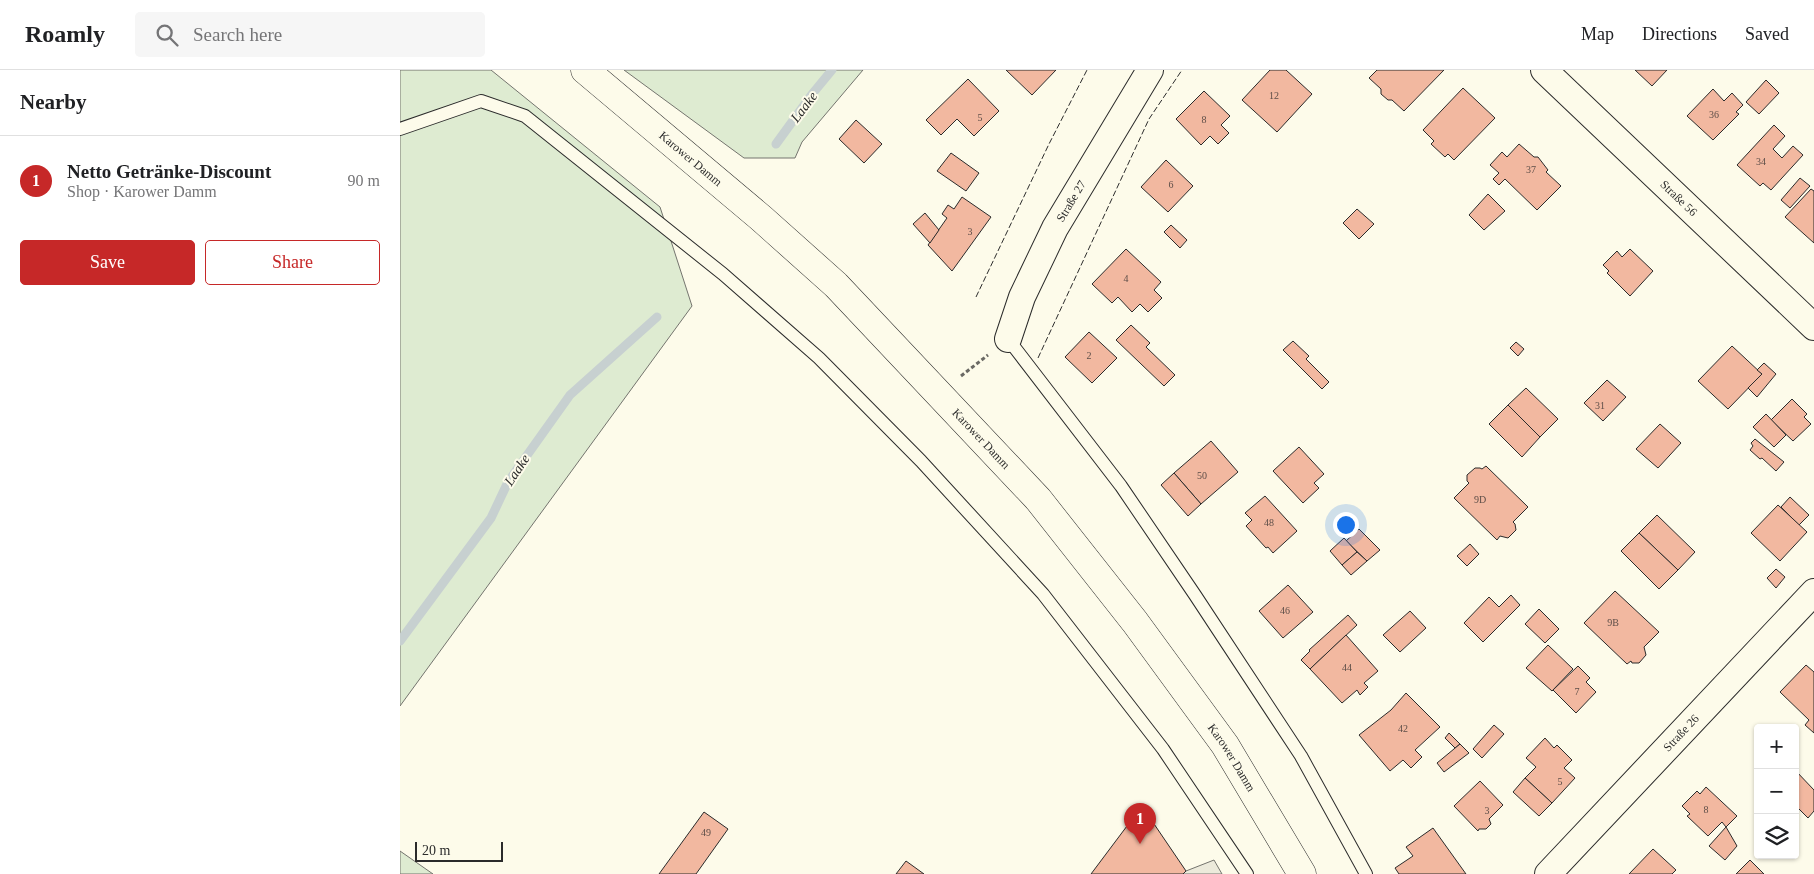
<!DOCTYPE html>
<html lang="en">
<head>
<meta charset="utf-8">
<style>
  :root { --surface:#fff; --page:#f6f6f6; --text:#202124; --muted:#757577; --line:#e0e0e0; --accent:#c62828 }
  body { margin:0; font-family:"Times New Roman",serif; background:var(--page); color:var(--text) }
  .controls { position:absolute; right:15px; bottom:15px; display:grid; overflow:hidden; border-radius:5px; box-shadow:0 1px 4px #0004 }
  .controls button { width:45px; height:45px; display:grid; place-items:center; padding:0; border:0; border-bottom:1px solid var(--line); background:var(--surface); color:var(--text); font:25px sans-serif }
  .scale { position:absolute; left:15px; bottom:12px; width:88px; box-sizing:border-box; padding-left:5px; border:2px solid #2b2b2b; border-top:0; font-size:14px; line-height:18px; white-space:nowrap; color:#2b2b2b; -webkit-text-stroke:4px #fdfbea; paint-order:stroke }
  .you { position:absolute; left:945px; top:454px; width:18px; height:18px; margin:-12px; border:4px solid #fff; border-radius:50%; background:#1a73e8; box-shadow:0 0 0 8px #1a73e833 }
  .badge { display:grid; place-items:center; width:32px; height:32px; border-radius:50%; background:var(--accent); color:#fff; font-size:16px; font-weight:700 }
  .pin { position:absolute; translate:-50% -41px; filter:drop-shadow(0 1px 2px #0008) }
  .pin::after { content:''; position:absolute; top:26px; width:18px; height:15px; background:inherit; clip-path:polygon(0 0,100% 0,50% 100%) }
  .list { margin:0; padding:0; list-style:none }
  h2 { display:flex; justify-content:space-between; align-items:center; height:65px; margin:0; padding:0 20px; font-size:21px }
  h2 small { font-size:16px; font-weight:400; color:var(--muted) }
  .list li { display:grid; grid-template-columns:32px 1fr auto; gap:15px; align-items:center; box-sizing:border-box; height:90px; padding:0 20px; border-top:1px solid var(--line) }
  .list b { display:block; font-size:19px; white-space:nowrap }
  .list p { margin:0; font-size:16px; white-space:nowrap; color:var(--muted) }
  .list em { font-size:16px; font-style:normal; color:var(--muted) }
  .actions { display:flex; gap:10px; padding:15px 20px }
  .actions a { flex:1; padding:11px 0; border:1px solid var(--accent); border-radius:5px; text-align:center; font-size:18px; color:var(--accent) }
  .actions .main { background:var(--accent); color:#fff }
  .icon { flex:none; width:28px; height:28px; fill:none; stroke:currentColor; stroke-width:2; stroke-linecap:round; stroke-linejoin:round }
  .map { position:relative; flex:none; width:1414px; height:804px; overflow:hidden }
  header { display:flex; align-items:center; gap:30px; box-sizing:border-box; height:70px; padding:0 25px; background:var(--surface); border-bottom:1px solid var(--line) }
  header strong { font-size:24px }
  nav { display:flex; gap:28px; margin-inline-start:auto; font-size:18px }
  .search { width:350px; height:45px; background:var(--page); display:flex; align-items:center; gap:12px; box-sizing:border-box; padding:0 18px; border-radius:5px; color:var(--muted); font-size:19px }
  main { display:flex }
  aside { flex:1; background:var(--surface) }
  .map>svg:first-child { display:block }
  .green { fill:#deebd1; stroke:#74746e }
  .parking { fill:#eceadb; stroke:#74746e }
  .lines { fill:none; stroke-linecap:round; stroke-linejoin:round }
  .stream { stroke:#c7d0d0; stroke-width:9 }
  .building { fill:#f2b8a0; stroke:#2b2b2b }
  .lane-casing { stroke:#2b2b2b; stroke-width:14 }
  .street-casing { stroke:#2b2b2b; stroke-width:28 }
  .secondary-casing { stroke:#2b2b2b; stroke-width:29 }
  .path { stroke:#6a6964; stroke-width:3; stroke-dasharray:4 2.5; stroke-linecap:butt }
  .lane { stroke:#fdfbea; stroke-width:12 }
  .street { stroke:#fdfbea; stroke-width:26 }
  .secondary { stroke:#fdfbea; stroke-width:28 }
  .fence { stroke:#2b2b2b; stroke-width:1; stroke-dasharray:6 2.5; stroke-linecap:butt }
  .labels { text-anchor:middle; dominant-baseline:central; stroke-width:4; stroke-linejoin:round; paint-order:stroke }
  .number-label { font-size:10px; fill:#5d4e48 }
  .street-label { font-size:12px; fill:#2b2b2b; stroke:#fdfbea }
  .water-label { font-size:14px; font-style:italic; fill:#2b2b2b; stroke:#fdfbea }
</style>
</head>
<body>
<header>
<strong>Roamly</strong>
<div class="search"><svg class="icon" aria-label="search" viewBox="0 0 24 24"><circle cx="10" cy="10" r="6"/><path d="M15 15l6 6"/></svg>Search here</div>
<nav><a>Map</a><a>Directions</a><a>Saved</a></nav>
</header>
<main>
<aside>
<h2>Nearby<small></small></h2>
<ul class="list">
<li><span class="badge">1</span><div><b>Netto Getränke-Discount</b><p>Shop · Karower Damm</p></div><em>90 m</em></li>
</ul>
<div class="actions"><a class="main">Save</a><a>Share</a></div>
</aside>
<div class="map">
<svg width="1414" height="804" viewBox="0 0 1414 804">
  <rect width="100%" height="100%" fill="#fdfbea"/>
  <!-- green -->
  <g class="green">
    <polygon points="0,0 91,0 260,137 292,236 0,636"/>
    <polygon points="224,0 463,0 402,72 395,88 344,88"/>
    <polygon points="0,781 33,804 0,804"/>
  </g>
  <!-- parking -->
  <polygon class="parking" points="814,790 822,804 783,804 786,801"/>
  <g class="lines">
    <!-- stream -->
    <g class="stream">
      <polyline points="376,74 413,23 432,0"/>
      <polyline points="0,571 91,448 108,412 170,325 257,247"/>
    </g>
  </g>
  <!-- building -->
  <g class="building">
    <polygon points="606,0 656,0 632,25"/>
    <polygon points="870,0 886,0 912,24 877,62 842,30"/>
    <polygon points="977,0 1044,0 1004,41 992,30 988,30 981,24 981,19 969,8"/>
    <polygon points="1235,0 1267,0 1252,16"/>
    <polygon points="568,9 599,41 574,66 557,49 541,65 526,50"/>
    <polygon points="1366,10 1379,23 1359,44 1346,32"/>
    <polygon points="1063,18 1095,48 1054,90 1048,84 1045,87 1031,74 1034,71 1023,60"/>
    <polygon points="1313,19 1324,31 1332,23 1343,35 1336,42 1339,44 1313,70 1287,46"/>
    <polygon points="804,21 830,46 821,55 829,63 818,74 810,66 801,75 776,49"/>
    <polygon points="456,50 482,74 464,93 439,69"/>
    <polygon points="1374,55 1385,66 1373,79 1382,88 1393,76 1403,85 1371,120 1363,113 1360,116 1337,95"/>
    <polygon points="1119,74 1134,87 1138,87 1148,100 1146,102 1161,116 1137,140 1105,109 1099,115 1093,109 1099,103 1090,95 1102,82 1107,87"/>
    <polygon points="551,83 579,103 566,121 537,101"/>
    <polygon points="766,90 793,116 768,142 741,117"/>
    <polygon points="1400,108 1410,116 1390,138 1381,130"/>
    <polygon points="1411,119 1414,121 1414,173 1385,147"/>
    <polygon points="1088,124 1105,141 1084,160 1069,145"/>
    <polygon points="562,127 591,147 552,201 528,175 547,148 542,144 548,135 554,139"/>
    <polygon points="957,139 974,154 959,169 943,153"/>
    <polygon points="525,143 539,160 530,173 513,154"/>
    <polygon points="771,155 787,170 780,178 764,162"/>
    <polygon points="726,179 761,212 754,220 762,228 748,242 740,234 732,242 718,227 712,233 692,214"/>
    <polygon points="1230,179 1253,201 1230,226 1207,203 1209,201 1203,195 1217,181 1222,187"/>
    <polygon points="731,255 750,273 746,277 775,305 764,316 716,270"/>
    <polygon points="689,262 717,288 692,313 665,287"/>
    <polygon points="893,271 909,286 906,289 929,312 922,319 883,280"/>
    <polygon points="1116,272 1124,279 1118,286 1110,278"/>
    <polygon points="1332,276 1362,304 1328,339 1298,311"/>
    <polygon points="1364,293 1376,304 1357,327 1348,318 1362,304 1357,300"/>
    <polygon points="1207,310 1226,327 1203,351 1184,333"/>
    <polygon points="1126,318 1158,349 1140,367 1108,335"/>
    <polygon points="1392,329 1407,344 1404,347 1411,354 1393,371 1371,350"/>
    <polygon points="1108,335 1140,367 1122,387 1089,354"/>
    <polygon points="1366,344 1386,365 1374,377 1353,357"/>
    <polygon points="1260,354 1281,373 1258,398 1236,379"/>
    <polygon points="1355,369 1384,392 1376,401 1362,388 1360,389 1350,380 1353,376 1351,373"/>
    <polygon points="811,371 838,402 801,434 774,403"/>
    <polygon points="899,377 924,404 914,413 919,418 903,433 873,401"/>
    <polygon points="1086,396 1128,437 1113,452 1115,454 1116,460 1108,468 1100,466 1097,470 1054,428 1069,413 1067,411 1067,405 1075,398 1080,398 1082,399"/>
    <polygon points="774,403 801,434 788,446 761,415"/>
    <polygon points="865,426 897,461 873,483 868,477 866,478 846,456 852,450 845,443"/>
    <polygon points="1390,427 1409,445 1399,455 1381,437"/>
    <polygon points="1378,435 1407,462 1380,491 1351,463"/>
    <polygon points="1257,445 1295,482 1278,500 1239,463"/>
    <polygon points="959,459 980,480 967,491 946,471"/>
    <polygon points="1239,463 1278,500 1259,519 1221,481"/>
    <polygon points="944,468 957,482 942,495 930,481"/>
    <polygon points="1070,474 1079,484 1067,496 1057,486"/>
    <polygon points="957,482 967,491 951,505 942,495"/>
    <polygon points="1376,499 1385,507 1376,518 1367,508"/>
    <polygon points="888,515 913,542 883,568 859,541"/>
    <polygon points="1215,521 1259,562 1244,577 1246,585 1239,593 1232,593 1231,591 1227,594 1184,553"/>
    <polygon points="1111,525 1120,535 1083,572 1064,553 1089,527 1099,537"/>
    <polygon points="1139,539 1159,559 1145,573 1125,554"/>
    <polygon points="1010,541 1026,558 1000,582 983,565"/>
    <polygon points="948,545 957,555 910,599 901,590 910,581 909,580"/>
    <polygon points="946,565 978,601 964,613 968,617 960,625 957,620 942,633 910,599"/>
    <polygon points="1148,575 1173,599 1152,621 1126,598"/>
    <polygon points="1406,595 1414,602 1414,663 1405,655 1409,650 1380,622"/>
    <polygon points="1178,596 1190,608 1186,612 1196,622 1176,643 1153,620"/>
    <polygon points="1006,623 1040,657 1015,680 1022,687 1011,698 1003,690 990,701 959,665 991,640"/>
    <polygon points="1094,655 1104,664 1082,688 1073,679"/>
    <polygon points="1049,663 1060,674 1055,678 1045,668"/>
    <polygon points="1145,668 1154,678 1157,675 1172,690 1164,698 1175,708 1152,733 1125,708 1136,697 1126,688"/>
    <polygon points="1060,674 1069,683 1044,702 1037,693"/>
    <polygon points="1395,700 1414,720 1414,741 1408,748 1395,735"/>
    <polygon points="1125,708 1152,733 1139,746 1113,722"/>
    <polygon points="1080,711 1103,735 1089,749 1091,754 1086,759 1079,759 1078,761 1054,736"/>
    <polygon points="1306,717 1337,746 1326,757 1322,752 1308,766 1287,746 1290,744 1282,736 1297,721 1300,724"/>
    <polygon points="739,740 750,748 786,801 783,804 691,804"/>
    <polygon points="304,742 328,759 296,804 259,804"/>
    <polygon points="1326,757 1337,776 1325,790 1309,776"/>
    <polygon points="1033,758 1066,804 999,804 995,798 1013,786 1006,777"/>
    <polygon points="1253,779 1276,800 1272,804 1229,804"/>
    <polygon points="1350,790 1364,804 1336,804"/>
    <polygon points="506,791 524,804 496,804"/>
  </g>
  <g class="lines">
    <!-- lane casing -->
    <g class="lane-casing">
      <g id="lane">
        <polyline points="0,59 81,31 125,46 323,204 419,288 521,391 643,524 763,679 847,804"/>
        <polyline points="608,269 721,416 795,525 901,686 966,804"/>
      </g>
    </g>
    <!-- street casing -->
    <g class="street-casing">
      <g id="street">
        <path id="s1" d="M1144 0 1414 257"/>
        <path id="s2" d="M608 269 622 227 655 158 750 0"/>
        <path id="s3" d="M1148 804 1414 522"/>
      </g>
    </g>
    <!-- secondary casing -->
    <g class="secondary-casing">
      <g id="secondary">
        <path id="s4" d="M185 0 361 148 436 215 638 429 735 552 825 675 902 804"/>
      </g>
    </g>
    <!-- path -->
    <polyline class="path" points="561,306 588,285"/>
    <!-- lane -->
    <use href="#lane" class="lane"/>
    <!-- street -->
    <use href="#street" class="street"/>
    <!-- secondary -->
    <use href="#secondary" class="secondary"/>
    <!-- fence -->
    <g class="fence">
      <polyline points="576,227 649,74 687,0"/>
      <polyline points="638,288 749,49 782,0"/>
    </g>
  </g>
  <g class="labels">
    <!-- number labels -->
    <g class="number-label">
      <text x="874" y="25">12</text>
      <text x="1314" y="44">36</text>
      <text x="580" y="47">5</text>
      <text x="804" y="49">8</text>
      <text x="1361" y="91">34</text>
      <text x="1131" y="99">37</text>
      <text x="771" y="114">6</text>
      <text x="570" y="161">3</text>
      <text x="726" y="208">4</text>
      <text x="689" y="285">2</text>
      <text x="1200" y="335">31</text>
      <text x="802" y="405">50</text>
      <text x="1080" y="429">9D</text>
      <text x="869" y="452">48</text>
      <text x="885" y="540">46</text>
      <text x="1213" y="552">9B</text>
      <text x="947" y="597">44</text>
      <text x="1177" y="621">7</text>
      <text x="1003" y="658">42</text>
      <text x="1160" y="711">5</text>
      <text x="1306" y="739">8</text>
      <text x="1087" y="740">3</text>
      <text x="306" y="762">49</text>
    </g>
    <!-- street labels -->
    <g class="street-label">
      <text stroke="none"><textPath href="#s4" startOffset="138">Karower Damm</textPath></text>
      <text stroke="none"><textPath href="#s1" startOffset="186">Straße 56</textPath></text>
      <text stroke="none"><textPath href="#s2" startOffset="152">Straße 27</textPath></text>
      <text stroke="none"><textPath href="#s4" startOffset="542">Karower Damm</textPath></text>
      <text stroke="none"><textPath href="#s3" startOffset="194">Straße 26</textPath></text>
      <text stroke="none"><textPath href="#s4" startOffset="948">Karower Damm</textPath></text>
    </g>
    <!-- water labels -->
    <g class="water-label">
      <text transform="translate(404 37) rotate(-53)">Laake</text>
      <text transform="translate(117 400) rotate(-56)">Laake</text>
    </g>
  </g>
</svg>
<div class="controls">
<button>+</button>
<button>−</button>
<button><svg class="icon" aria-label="layers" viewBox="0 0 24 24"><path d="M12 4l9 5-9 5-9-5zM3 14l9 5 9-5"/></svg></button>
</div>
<div class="scale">20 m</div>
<div class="you"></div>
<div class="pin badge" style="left:740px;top:774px">1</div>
</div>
</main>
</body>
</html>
